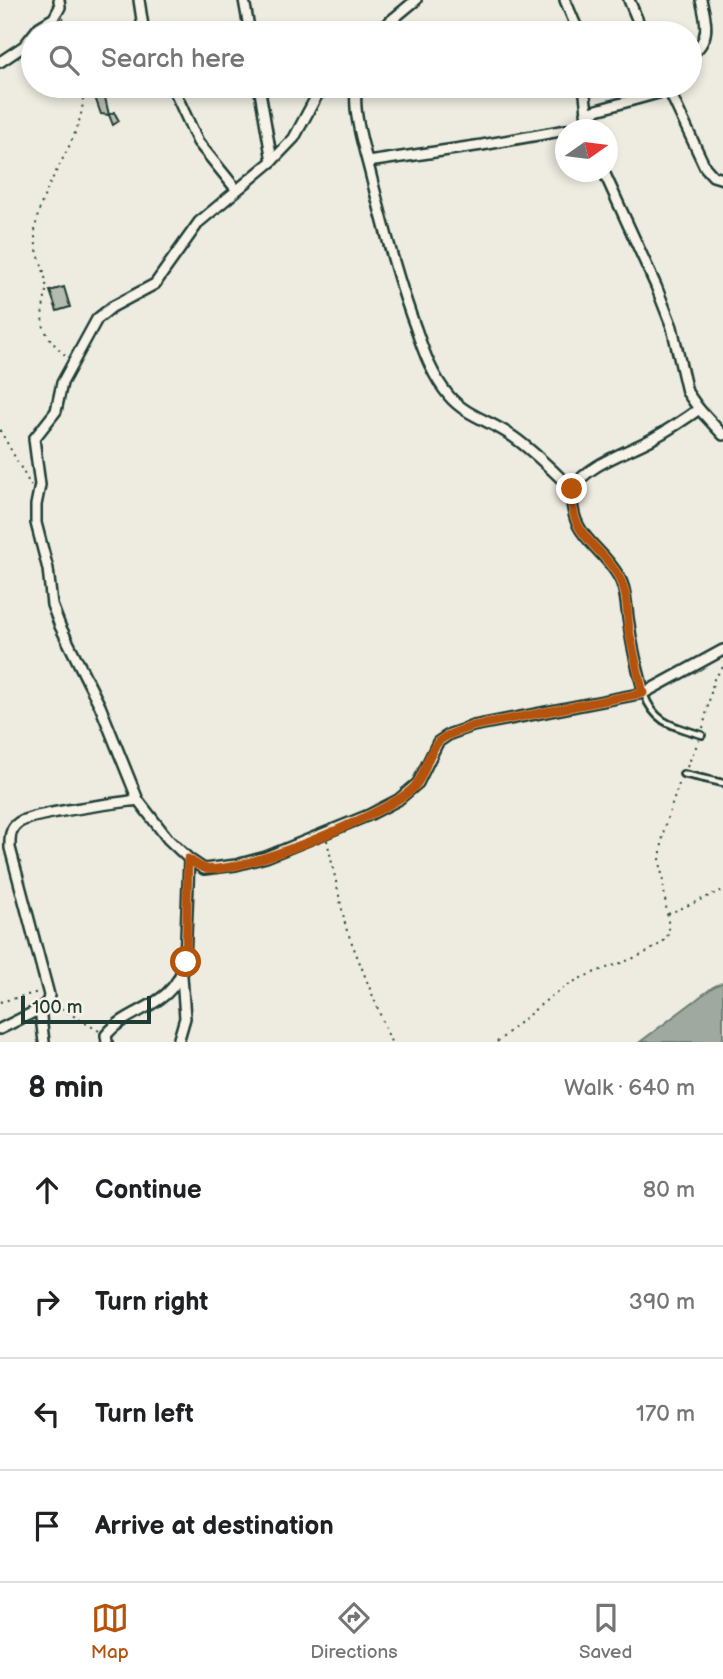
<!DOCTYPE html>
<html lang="en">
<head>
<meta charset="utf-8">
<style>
  :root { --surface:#fff; --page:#f2f2f2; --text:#202124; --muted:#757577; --line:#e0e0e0; --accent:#b45309 }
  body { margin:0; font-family:"Balsamiq Sans",sans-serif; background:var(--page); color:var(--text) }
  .compass { position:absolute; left:555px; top:119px; width:63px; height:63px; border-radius:50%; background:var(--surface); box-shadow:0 4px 10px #0003; rotate:76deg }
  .scale { position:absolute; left:21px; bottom:18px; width:130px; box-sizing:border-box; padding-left:7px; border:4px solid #1f3d34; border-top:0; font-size:19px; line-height:24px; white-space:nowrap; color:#1f3d34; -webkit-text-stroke:5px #f7f3e8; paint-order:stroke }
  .stop { position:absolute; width:21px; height:21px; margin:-16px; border:5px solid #b45309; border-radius:50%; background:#fff }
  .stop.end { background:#b45309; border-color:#fff; box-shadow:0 2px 7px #0008 }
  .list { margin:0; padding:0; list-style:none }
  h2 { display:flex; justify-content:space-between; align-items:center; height:91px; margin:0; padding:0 28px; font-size:30px }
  h2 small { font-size:23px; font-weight:400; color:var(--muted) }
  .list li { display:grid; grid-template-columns:46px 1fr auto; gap:21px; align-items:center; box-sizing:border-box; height:112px; padding:0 28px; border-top:2px solid var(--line) }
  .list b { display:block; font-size:26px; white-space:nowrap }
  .list em { font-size:23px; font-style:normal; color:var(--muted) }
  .icon { flex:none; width:38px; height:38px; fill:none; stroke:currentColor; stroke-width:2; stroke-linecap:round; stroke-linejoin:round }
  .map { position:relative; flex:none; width:723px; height:1042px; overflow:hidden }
  .search { position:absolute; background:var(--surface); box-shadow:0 4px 10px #0003; left:21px; right:21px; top:21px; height:77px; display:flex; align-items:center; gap:18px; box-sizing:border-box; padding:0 24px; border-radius:38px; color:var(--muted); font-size:26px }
  .sheet { height:539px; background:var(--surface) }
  nav { display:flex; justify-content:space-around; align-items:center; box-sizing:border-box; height:98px; border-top:2px solid var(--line); background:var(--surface); font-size:19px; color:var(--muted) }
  nav a { display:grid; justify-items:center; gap:4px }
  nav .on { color:var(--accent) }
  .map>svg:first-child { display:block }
  .water { fill:#9fa99f; stroke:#6c7e74; stroke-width:2 }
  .building { fill:#b5bbb0; stroke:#1f3d34; stroke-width:2 }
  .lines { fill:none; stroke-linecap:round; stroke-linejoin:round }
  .lane-casing { stroke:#1f3d34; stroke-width:10 }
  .street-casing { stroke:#1f3d34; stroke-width:14 }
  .path { stroke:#1f3d34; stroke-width:2; stroke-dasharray:2 5; stroke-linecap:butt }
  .lane { stroke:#f7f3e8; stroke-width:4.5 }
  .street { stroke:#f7f3e8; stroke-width:9 }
  .route { stroke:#b45309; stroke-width:9 }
</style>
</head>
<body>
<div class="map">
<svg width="723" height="1042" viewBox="0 0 723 1042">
  <rect width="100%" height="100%" fill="#eeece1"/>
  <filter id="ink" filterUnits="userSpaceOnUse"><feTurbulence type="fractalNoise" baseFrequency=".0143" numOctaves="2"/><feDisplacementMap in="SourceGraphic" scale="14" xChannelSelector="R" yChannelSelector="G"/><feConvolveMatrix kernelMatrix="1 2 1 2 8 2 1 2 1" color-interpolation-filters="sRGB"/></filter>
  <g filter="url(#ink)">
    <!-- water -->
    <polygon class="water" points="723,982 723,1042 640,1042 713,987"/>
    <!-- building -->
    <g class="building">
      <polygon points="91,86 121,86 104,93 109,115 114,112 119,121 113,125 109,115 101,114"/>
      <polygon points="64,287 70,307 57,311 50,291"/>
    </g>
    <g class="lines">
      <!-- lane casing -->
      <g class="lane-casing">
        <g id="lane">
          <path d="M644 694C655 724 673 726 702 735"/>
          <polyline points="683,774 723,783"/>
        </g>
      </g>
      <!-- street casing -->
      <g class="street-casing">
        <g id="street">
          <polyline points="139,0 144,33"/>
          <polyline points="244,0 250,33"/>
          <polyline points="565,0 579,33"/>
          <polyline points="629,0 643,33"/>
          <polyline points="376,33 416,0"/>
          <path d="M690 55C711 41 707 22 701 0"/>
          <polyline points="0,62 24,46 39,27 54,18 60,7 59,0"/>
          <polyline points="172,86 198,142 236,189"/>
          <polyline points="259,86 272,161"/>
          <polyline points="322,86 294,138 272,161 199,222 155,284 112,307 97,319 62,383 56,411 34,439 40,485 36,505 36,523 48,569 52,605 60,626 100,706 138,800 168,839 189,859 204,869 236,865 266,857 369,815 398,800 418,783 438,742 450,734 473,726 644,693 723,650"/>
          <path d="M357 86C351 111 366 154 372 180 385 230 398 281 416 329 424 353 433 377 449 396 466 416 491 421 512 436 534 451 553 471 572 489"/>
          <polyline points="584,86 589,130"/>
          <polyline points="667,86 705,167 713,176 723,179"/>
          <polyline points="586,113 669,90"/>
          <polyline points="567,130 588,125"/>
          <polyline points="368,162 482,145 566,130"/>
          <polyline points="604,172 656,286 672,327 687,392 699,409 723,435"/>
          <path d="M644 693C638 671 632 648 629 624 626 609 627 590 619 577 599 542 569 538 572 489 588 464 626 453 652 439 668 430 684 420 699 409"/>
          <polyline points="40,1009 44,1042"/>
          <path d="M0 1029 40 1009 48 1001 49 995 10 848C10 840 9 829 18 823 31 813 117 803 138 800"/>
          <path d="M107 1042 106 1035C130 1006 173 1009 185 962L189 859"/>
          <polyline points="178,1042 185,1018 182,976"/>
        </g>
      </g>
      <!-- path -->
      <g class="path">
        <polyline points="63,18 68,33"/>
        <path d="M65 355C52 343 39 329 43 310 44 301 47 292 46 283 44 265 34 251 35 231 40 179 88 139 83 86"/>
        <polyline points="0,430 31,486"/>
        <polyline points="703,728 714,679 723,667"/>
        <polyline points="687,767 699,740"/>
        <polyline points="327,840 346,928 391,1042"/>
        <polyline points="668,914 723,890"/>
        <polyline points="0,1002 39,992"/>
        <polyline points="55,1005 99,1031"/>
        <path d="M497 1042C523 1021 549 994 579 979 608 965 643 960 667 938L669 929 660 860 664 828 680 781"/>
      </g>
      <!-- lane -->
      <use href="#lane" class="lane"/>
      <!-- street -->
      <use href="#street" class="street"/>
    </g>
  </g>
  <g class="lines" filter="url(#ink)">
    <!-- route -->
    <path class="route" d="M186 962 188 859C194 863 201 868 207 869 244 873 380 816 410 791 426 778 425 756 439 741 448 733 462 730 473 726L643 693C638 672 633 651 629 630 627 613 628 592 619 577 599 542 569 538 572 489"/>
  </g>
</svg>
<svg class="compass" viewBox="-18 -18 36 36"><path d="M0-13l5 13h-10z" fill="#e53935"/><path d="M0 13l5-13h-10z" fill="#757577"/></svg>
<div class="scale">100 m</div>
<div class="stop" style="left:186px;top:962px"></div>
<div class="stop end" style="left:572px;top:489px"></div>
<div class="search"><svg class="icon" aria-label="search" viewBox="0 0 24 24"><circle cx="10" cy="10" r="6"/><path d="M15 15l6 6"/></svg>Search here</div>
</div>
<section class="sheet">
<h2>8 min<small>Walk · 640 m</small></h2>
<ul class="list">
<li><svg class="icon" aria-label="ahead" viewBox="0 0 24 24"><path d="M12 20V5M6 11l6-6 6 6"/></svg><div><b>Continue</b></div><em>80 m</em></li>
<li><svg class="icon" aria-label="right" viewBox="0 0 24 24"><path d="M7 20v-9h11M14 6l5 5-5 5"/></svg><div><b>Turn right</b></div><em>390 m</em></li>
<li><svg class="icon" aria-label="left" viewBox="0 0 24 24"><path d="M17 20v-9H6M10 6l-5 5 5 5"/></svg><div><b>Turn left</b></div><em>170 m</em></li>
<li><svg class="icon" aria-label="arrive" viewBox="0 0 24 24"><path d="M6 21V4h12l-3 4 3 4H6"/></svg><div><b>Arrive at destination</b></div></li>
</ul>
</section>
<nav>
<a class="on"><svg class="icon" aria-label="map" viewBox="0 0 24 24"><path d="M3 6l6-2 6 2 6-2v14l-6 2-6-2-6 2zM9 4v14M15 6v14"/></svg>Map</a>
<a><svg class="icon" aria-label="directions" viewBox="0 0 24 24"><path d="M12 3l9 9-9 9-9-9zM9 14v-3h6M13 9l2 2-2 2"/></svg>Directions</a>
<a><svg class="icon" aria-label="saved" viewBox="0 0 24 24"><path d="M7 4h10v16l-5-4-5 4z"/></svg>Saved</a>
</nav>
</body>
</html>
